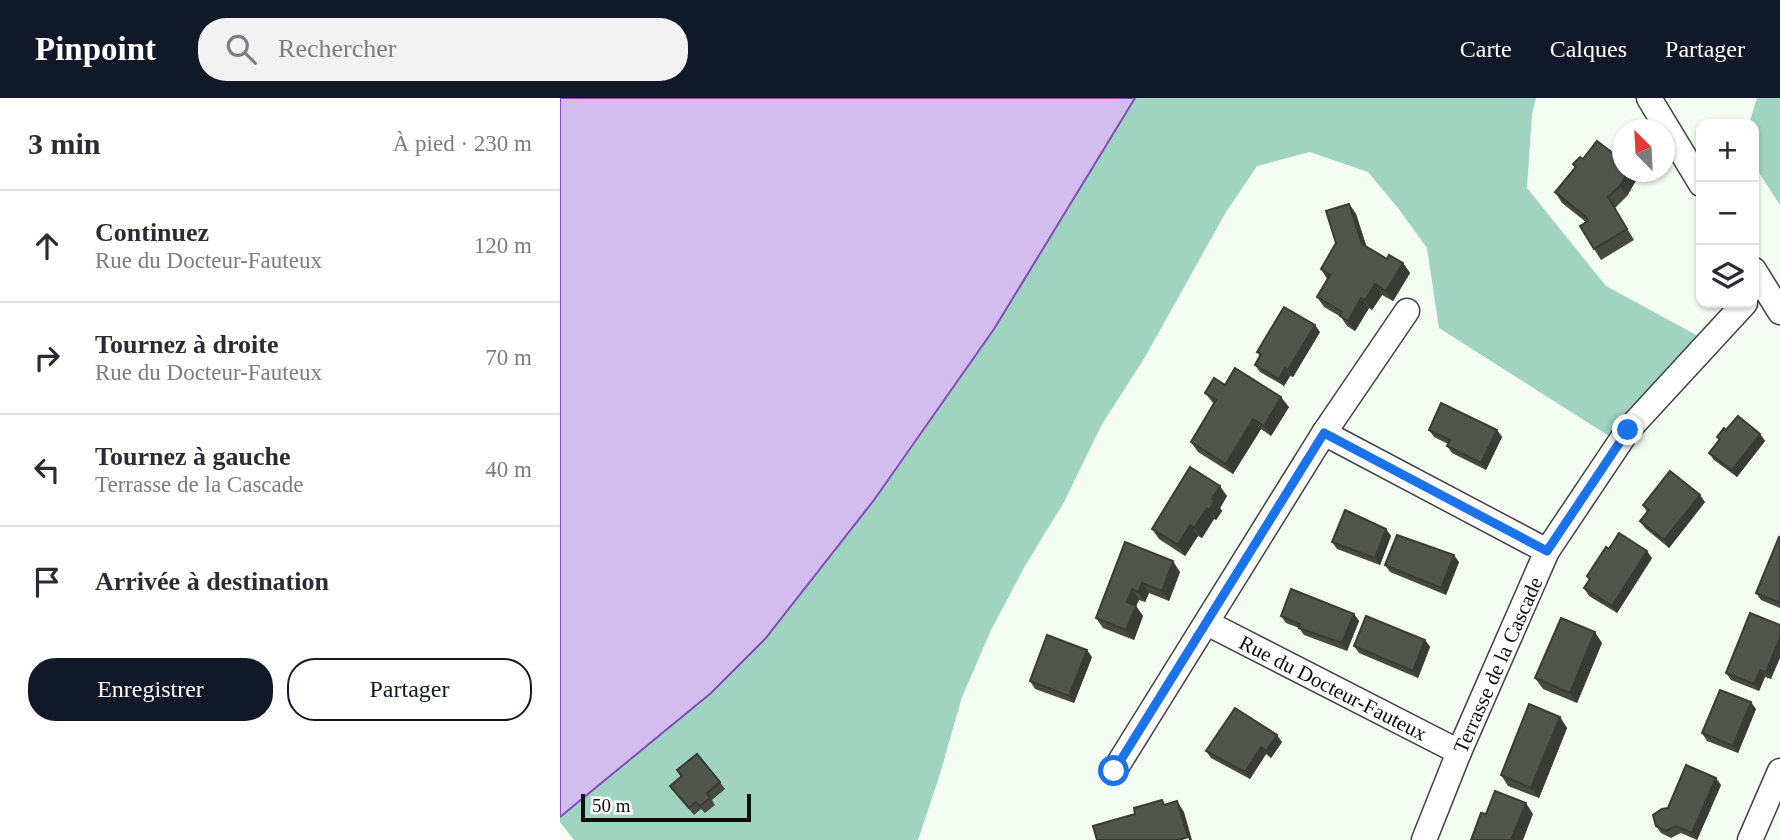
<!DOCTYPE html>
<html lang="fr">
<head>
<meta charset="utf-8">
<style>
  :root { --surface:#fff; --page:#f2f2f3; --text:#2b2b33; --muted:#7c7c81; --line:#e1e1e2; --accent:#111827 }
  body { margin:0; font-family:Georgia,serif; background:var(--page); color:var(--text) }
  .controls { position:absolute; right:21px; top:21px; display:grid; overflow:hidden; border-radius:14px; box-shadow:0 2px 5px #0004 }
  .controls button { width:63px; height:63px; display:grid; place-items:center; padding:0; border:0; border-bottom:2px solid var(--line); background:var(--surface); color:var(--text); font:35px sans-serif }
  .compass { position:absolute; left:1052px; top:21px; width:63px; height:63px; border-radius:50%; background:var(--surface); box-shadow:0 2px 5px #0004; rotate:336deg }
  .scale { position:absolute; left:21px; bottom:18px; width:170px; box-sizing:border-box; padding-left:7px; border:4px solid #0e0e0e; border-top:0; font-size:19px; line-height:24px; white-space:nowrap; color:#0e0e0e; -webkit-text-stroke:5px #fff; paint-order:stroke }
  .stop { position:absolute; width:21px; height:21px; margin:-16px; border:5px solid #1a73e8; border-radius:50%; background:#fff }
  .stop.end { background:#1a73e8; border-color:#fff; box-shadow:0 2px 7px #0008 }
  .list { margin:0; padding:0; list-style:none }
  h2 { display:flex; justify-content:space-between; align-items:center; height:91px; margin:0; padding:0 28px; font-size:30px }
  h2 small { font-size:23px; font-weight:400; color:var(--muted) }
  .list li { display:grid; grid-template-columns:46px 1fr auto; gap:21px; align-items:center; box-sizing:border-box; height:112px; padding:0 28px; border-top:2px solid var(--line) }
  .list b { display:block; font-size:26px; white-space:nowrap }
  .list p { margin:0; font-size:23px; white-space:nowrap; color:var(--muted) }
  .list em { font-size:23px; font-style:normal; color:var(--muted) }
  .actions { display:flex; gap:14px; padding:21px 28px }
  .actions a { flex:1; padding:16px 0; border:2px solid var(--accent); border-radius:28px; text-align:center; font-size:24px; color:var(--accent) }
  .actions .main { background:var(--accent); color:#fff }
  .icon { flex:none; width:38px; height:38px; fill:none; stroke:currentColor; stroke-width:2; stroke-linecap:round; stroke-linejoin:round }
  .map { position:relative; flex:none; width:1220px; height:742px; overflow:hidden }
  header { display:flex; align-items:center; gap:42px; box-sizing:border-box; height:98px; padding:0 35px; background:var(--accent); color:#fff }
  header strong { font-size:33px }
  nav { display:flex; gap:38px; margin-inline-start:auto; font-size:24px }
  .search { width:490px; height:63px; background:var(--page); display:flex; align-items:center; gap:18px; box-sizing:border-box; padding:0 24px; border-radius:28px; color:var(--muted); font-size:26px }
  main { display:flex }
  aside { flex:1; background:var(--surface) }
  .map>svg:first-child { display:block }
  .forest { fill:#a0d3c0 }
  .water { fill:#d3bcee; stroke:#824cbc; stroke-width:2 }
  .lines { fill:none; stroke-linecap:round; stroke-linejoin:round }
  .street-casing { stroke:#414141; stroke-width:27 }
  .street { stroke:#fff; stroke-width:24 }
  .wall { fill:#464a41 }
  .shaded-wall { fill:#393c35 }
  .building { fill:#51564c; stroke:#393c35; stroke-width:2 }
  .route { stroke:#1a73e8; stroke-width:9 }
  .labels { text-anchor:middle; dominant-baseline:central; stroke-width:7; stroke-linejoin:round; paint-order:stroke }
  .street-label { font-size:21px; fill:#0e0e0e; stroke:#fff }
</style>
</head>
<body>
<header>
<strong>Pinpoint</strong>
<div class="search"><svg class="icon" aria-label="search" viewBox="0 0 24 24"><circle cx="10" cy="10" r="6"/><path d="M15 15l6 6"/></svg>Rechercher</div>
<nav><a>Carte</a><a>Calques</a><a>Partager</a></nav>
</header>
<main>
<aside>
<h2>3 min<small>À pied · 230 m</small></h2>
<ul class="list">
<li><svg class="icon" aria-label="ahead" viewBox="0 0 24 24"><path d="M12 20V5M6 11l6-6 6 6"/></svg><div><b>Continuez</b><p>Rue du Docteur-Fauteux</p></div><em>120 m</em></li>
<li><svg class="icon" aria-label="right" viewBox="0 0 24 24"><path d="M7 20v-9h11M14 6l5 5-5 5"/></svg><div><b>Tournez à droite</b><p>Rue du Docteur-Fauteux</p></div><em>70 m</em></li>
<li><svg class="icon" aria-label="left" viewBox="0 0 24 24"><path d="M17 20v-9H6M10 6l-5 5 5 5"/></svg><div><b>Tournez à gauche</b><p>Terrasse de la Cascade</p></div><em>40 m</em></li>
<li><svg class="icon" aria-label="arrive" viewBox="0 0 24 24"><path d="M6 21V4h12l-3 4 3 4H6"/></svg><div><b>Arrivée à destination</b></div></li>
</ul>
<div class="actions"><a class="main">Enregistrer</a><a>Partager</a></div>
</aside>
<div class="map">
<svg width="1220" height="742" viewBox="0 0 1220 742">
  <rect width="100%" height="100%" fill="#f3fdf1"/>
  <!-- forest -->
  <g class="forest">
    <polygon points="575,0 976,0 972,16 967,90 1046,188 1140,239 1060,345 879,230 867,150 838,110 808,74 750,54 697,68 666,114 585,259 541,328 504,404 465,468 431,532 402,599 379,679 358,742 14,742 0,724 0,719 151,595 205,541 314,402 434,231"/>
    <polygon points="1197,0 1220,0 1220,107 1194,67 1194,26 1189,26"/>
  </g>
  <!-- water -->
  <polygon class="water" points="0,0 575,0 434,231 314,402 205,541 151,595 0,719"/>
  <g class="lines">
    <!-- street casing -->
    <g class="street-casing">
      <g id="street">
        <polyline points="1089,0 1141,86"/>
        <polyline points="1194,172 1220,214"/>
        <polyline points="764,335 987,453"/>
        <polyline points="647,525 899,654"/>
        <polyline points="554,673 764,335 847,213"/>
        <polyline points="864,742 899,654 987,453 1068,332 1185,205"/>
        <polyline points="1190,742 1220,673"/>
      </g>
    </g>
    <!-- street -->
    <use href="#street" class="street"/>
  </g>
  <!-- wall -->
  <g class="wall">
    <polygon points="1023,61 1078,79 1067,98 1055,110 1074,142 1041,162 1034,151 1026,124 1002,105 995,94 1015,70 1013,66"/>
    <polygon points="789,106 796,116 806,148 827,161 843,165 850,175 833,203 822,197 812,212 809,210 795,233 787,228 781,219 764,209 757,199 767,181 761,171 776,145"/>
    <polygon points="760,234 733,279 730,278 724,288 700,274 695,267 700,258 697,254"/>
    <polygon points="665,287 729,309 711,338 701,331 673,376 638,354 631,344 654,306 645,295"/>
    <polygon points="869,332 937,332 942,339 926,372 892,355 887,348 888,346 874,339"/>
    <polygon points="1166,332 1200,336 1205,343 1177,379 1154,362 1149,355 1159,342 1157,339"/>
    <polygon points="667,398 660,410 662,413 656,422 654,421 642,440 638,438 625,458 599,441 592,431"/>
    <polygon points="1145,404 1109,450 1085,430 1080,423 1087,414 1083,407"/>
    <polygon points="826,431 831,438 820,467 777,451 772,444"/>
    <polygon points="1220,440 1220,510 1201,502 1196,495"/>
    <polygon points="565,444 620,474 609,503 589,495 585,504 579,502 576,508 583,518 574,542 543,530 536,520"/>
    <polygon points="1049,451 1092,460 1057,515 1029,498 1024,490 1029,482 1027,478"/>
    <polygon points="899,464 886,497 830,474 825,467"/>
    <polygon points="794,516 799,523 787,553 744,537 739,530 726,525 721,518"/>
    <polygon points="1220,527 1211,581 1205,579 1199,593 1171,582 1166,575"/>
    <polygon points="865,542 870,549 858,580 799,555 794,548"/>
    <polygon points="1042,545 1017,605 983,591 975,580"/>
    <polygon points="532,559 514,605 475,591 470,583"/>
    <polygon points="1196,611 1178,655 1147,643 1142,635"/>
    <polygon points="1000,619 1007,630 979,700 948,688 941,677"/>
    <polygon points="722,644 711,660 706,656 690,681 651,660 646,653"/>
    <polygon points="117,672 160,684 165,691 152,702 155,707 145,715 141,711 134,717 110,688 121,679"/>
    <polygon points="1161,687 1137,742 1121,735 1111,740 1101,735 1096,728 1108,710"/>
  </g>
  <!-- shaded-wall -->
  <g class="shaded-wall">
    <polygon points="1068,74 1074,74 1078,79 1067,98 1060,88"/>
    <polygon points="789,106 796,116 809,156 802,146"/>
    <polygon points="843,165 850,175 833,203 826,193"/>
    <polygon points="815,186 822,197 812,212 805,202"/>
    <polygon points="801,200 809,210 795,233 788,223"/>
    <polygon points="755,227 760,234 733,279 728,272"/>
    <polygon points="725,270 730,278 724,288 719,281"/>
    <polygon points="721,299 729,309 711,338 704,328"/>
    <polygon points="693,321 701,331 673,376 666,366"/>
    <polygon points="937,332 942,339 926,372 921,365"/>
    <polygon points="1200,336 1205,343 1177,379 1172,372"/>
    <polygon points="660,388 667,398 660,410 662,413 656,422 649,412 652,401"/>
    <polygon points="1140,397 1145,404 1109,450 1104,442"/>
    <polygon points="647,410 654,421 642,440 634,430"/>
    <polygon points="630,427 638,438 625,458 618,447"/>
    <polygon points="826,431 831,438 820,467 815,460"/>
    <polygon points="1087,453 1092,460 1057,515 1052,508"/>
    <polygon points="894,457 899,464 886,497 881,490"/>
    <polygon points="613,463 620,474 609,503 602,493"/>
    <polygon points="582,485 589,495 585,504 578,494"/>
    <polygon points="572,491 579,502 576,508 583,518 574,542 566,532 567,504"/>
    <polygon points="794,516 799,523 787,553 782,545"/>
    <polygon points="1035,534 1042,545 1017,605 1010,595"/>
    <polygon points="1220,540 1220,560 1211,581 1206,574"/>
    <polygon points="865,542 870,549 858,580 853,573"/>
    <polygon points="527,552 532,559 514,605 509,598"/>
    <polygon points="1200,572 1205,579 1199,593 1194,586"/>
    <polygon points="1191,604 1196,611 1178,655 1173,648"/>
    <polygon points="1000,619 1007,630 979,700 971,690"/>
    <polygon points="717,637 722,644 711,660 706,653"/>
    <polygon points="701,649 706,656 690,681 685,674"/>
    <polygon points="1156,680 1161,687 1137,742 1132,735"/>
    <polygon points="617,703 624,714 632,742 629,742 628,739"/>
    <polygon points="966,705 973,716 963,742 951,742"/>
  </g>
  <!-- building -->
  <g class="building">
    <polygon points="1037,43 1062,62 1062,74 1068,74 1060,88 1048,99 1067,131 1034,151 1020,128 1028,123 1026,119 995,94 1016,69 1013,66 1020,59 1023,61"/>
    <polygon points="789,106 802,146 827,161 829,157 843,165 826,193 815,186 805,202 801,200 788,223 780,218 782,214 757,199 770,177 761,171 776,145 766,113"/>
    <polygon points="724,209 755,227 728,272 725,270 719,281 695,267 701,256 697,254"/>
    <polygon points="675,270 721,299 704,328 693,321 666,366 631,344 656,302 645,295 654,280 665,287"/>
    <polygon points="881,305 937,332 921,365 887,348 890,342 869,332"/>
    <polygon points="1178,318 1200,336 1172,372 1149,355 1160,341 1157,339 1164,330 1166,332"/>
    <polygon points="630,369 660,388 652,401 655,402 649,412 647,410 634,430 630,427 618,447 592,431"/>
    <polygon points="1110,373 1140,397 1104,442 1080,423 1089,412 1083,407"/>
    <polygon points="785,412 826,431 815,460 772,444"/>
    <polygon points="1059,435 1087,453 1052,508 1024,490 1030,481 1027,478 1046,449 1049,451"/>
    <polygon points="837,437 894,457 881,490 825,467"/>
    <polygon points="1219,439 1220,440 1220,505 1196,495"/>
    <polygon points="565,444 613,463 602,493 582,485 578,494 572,491 567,504 576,508 566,532 536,520"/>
    <polygon points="731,491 794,516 782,545 739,530 740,526 721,518"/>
    <polygon points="1190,515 1220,527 1220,540 1206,574 1200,572 1194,586 1166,575"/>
    <polygon points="806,518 865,542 853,573 794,548"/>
    <polygon points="1001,520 1035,534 1010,595 975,580"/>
    <polygon points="487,537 527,552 509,598 470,583"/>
    <polygon points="1160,592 1191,604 1173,648 1142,635"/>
    <polygon points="969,606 1000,619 971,690 941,677"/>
    <polygon points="675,610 717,637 706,653 701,649 685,674 646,653"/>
    <polygon points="137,656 160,684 147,695 150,700 140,708 136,704 129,710 110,688 122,678 117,672"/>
    <polygon points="1126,667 1156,680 1132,735 1116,728 1106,733 1096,728 1093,717 1102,711 1108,710"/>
    <polygon points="935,693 966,705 951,742 911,742 921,715 926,716"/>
    <polygon points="602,702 604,707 617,703 628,739 619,742 537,742 533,728 575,716 574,710"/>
  </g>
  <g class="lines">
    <!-- route -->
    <polyline class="route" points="554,673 764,335 987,453 1068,332"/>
  </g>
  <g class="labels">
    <!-- street labels -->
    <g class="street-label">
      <text transform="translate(938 567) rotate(-66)">Terrasse de la Cascade</text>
      <text transform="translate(773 590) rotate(27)">Rue du Docteur-Fauteux</text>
    </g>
  </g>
</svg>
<div class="controls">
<button>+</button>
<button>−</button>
<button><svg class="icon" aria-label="layers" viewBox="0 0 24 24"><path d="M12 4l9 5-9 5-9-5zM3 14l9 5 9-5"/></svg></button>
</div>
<svg class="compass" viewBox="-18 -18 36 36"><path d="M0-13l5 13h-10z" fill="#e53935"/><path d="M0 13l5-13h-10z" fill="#7c7c81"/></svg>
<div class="scale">50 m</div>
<div class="stop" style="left:554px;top:673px"></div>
<div class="stop end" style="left:1068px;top:332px"></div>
</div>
</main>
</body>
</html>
